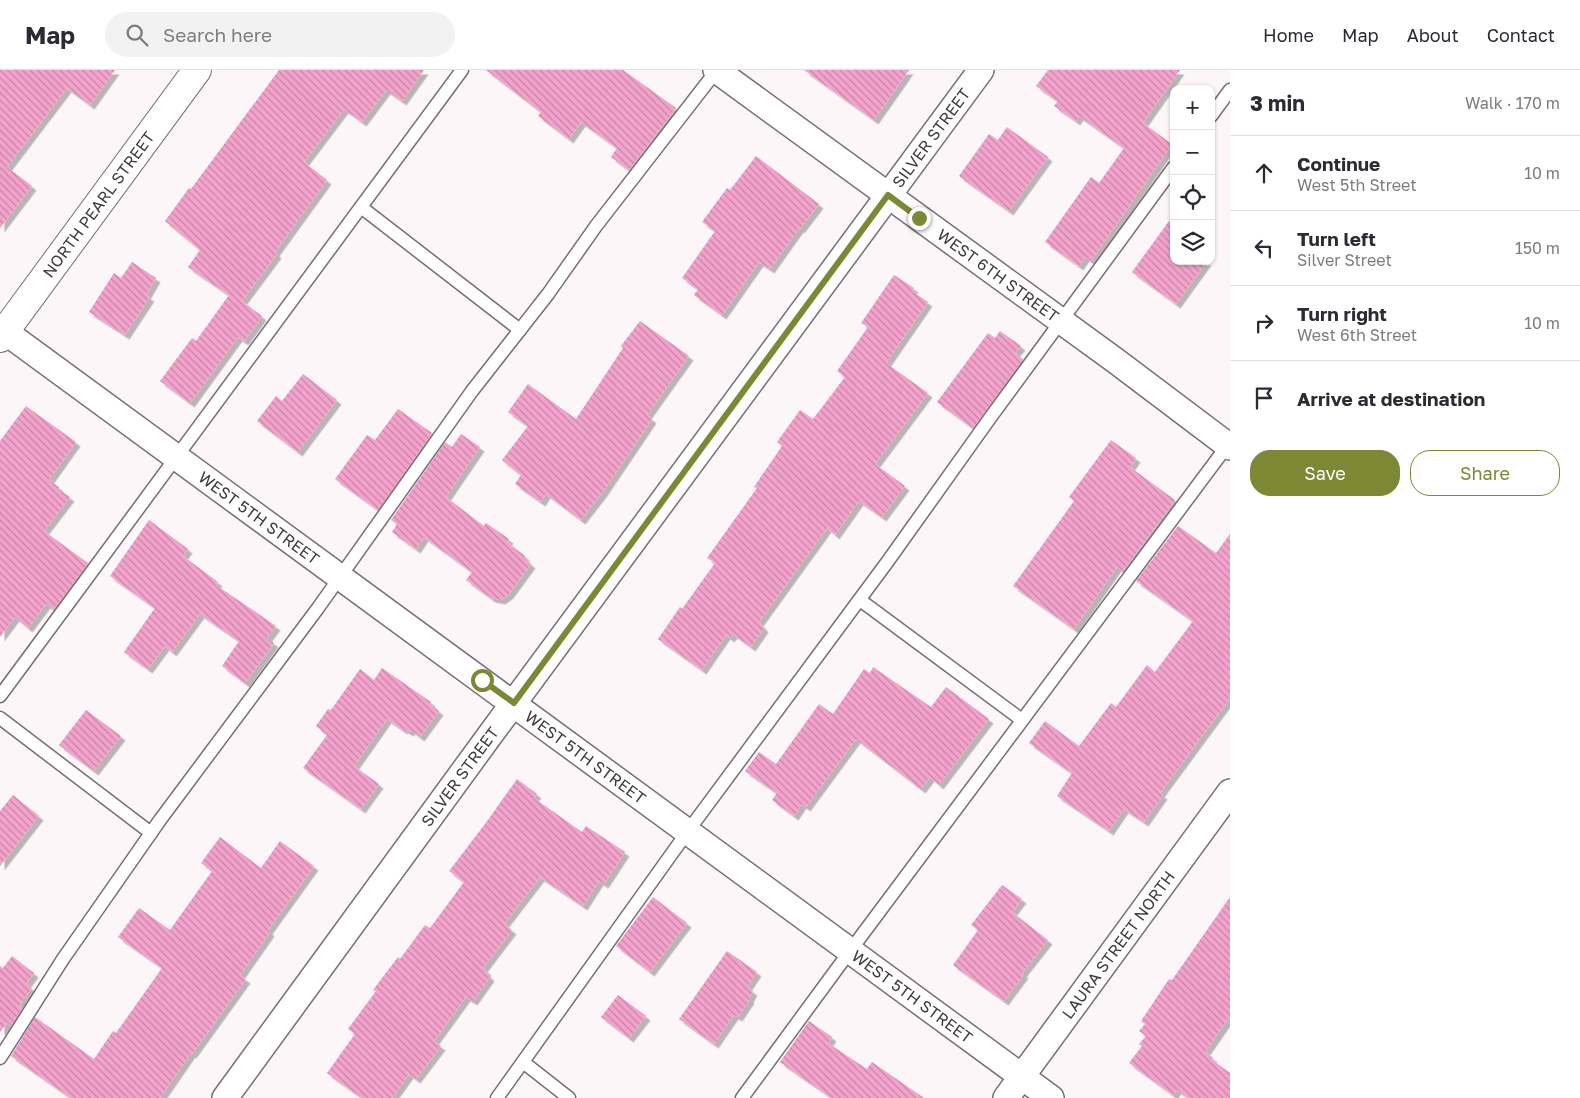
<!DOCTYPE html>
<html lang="en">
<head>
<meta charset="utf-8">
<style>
  :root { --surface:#fff; --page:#f2f2f3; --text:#2b2b33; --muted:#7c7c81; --line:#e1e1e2; --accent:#7d8835 }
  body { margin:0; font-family:"Golos Text",sans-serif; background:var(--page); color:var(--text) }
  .controls { position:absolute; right:15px; top:15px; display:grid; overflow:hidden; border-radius:10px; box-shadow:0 1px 4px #0004 }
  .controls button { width:45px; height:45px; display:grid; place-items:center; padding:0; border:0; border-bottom:1px solid var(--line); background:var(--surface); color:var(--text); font:25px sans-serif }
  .stop { position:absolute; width:15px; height:15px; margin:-11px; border:4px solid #7d8835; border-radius:50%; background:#fff }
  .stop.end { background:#7d8835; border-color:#fff; box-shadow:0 1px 5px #0008 }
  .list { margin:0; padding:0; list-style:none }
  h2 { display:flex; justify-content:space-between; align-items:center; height:65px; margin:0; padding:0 20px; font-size:21px }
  h2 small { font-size:16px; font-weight:400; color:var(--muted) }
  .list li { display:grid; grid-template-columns:32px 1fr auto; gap:15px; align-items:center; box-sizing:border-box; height:75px; padding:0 20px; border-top:1px solid var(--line) }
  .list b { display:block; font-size:19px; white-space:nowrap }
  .list p { margin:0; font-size:16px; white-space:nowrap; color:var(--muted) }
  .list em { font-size:16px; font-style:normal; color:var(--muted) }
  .actions { display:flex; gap:10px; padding:15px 20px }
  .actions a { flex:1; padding:11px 0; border:1px solid var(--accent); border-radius:20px; text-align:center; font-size:18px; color:var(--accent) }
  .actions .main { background:var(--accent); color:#fff }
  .icon { flex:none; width:28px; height:28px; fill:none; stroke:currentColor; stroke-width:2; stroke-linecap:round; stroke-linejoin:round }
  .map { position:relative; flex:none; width:1230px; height:1028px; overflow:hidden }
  header { display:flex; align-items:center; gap:30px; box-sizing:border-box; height:70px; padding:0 25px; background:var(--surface); border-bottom:1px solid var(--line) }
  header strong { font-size:24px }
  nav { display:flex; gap:28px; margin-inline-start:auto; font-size:18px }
  .search { width:350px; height:45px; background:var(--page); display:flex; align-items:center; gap:12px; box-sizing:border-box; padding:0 18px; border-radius:28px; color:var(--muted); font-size:19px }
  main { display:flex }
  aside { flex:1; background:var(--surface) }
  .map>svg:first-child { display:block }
  .building { fill:url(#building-back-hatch); filter:url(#shadow) }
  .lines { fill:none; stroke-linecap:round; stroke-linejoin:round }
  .service-casing { stroke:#7b6c73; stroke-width:15 }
  .minor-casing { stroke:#7b6c73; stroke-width:28 }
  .tertiary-casing { stroke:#7b6c73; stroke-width:30 }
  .service { stroke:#fff; stroke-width:12 }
  .minor { stroke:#fff; stroke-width:25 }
  .tertiary { stroke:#fff; stroke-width:28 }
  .route { stroke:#7d8835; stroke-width:6 }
  .labels { text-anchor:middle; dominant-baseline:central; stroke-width:5; stroke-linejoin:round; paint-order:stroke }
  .street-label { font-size:16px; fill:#413a3d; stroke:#fff }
</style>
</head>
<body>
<header>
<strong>Map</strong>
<div class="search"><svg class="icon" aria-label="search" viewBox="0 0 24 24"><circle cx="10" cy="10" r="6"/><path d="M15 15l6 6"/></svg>Search here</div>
<nav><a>Home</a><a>Map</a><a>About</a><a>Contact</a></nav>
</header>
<main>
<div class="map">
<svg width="1230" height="1028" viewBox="0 0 1230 1028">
  <defs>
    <pattern id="building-back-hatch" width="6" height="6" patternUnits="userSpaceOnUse" patternTransform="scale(1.25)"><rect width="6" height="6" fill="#f3a2cc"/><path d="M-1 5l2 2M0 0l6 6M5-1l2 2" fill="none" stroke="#c685a7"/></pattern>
    <filter id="shadow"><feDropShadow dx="4.5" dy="4.5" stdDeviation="0" flood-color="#0004"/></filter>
  </defs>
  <rect width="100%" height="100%" fill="#fdf6f9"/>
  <!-- building -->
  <g class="building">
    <polygon points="0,0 115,0 90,35 67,18 7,97 32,116 0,158"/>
    <polygon points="279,0 424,0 402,31 386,20 362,52 344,39 304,92 327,110 275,182 277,184 242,231 262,246 244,271 238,267 190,333 160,311 192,268 196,271 229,225 188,197 200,180 165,151 189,118 191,119"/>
    <polygon points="486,0 623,0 676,38 629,100 611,87 617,78 581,52 569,69 538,46 541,42"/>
    <polygon points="804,0 909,0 874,50"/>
    <polygon points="1048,0 1180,0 1143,53 1172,74 1091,191 1085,187 1079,196 1045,172 1091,107 1099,113 1124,78 1079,46 1076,51 1054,36 1058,31 1036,16"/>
    <polygon points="1007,57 1048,87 1009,141 959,106 989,64 998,70"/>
    <polygon points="756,86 819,134 800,159 799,158 770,199 759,192 722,245 694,225 698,219 682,208 715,161 702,152 727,118 730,120"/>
    <polygon points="1169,151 1174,155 1174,191 1207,191 1176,234 1132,202"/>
    <polygon points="132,192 156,208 146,225 150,227 125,265 89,242 114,203 121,208"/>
    <polygon points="894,205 914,218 912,221 928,232 886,293 928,323 875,394 905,416 882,447 859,431 835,465 827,458 759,552 764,558 751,577 733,564 730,568 726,565 702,600 658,569 680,537 682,539 715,493 707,488 757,418 754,417 782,376 777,372 800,340 813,349 845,307 837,301 868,257 861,253"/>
    <polygon points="640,251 689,286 647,345 652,349 602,423 581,450 546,424 541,432 515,414 521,405 502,390 528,356 508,342 528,314 576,349 623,278 621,276"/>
    <polygon points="1000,261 1021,276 1015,283 1023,289 973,358 937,332 988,263 995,268"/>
    <polygon points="303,304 337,330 298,382 257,351 276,326 282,331"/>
    <polygon points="26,336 76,372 49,410 59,417 58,419 70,427 44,461 88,493 54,539 46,534 28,558 15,547 0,567 0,371"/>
    <polygon points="398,339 432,363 378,440 335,409 367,365 375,370"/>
    <polygon points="461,364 480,377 446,427 484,456 486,453 509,469 507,472 525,486 524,488 531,494 509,524 501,530 491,528 466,510 472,502 424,467 416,479 392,462 397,454 391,450 445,372 452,377"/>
    <polygon points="1111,370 1136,388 1130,397 1175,430 1123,501 1117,497 1074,559 1013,516 1074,431 1069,427"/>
    <polygon points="149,450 188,479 183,486 218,512 216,515 276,556 267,568 274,573 245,613 222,596 239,571 200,544 172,582 165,576 148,599 124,582 155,538 110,506"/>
    <polygon points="1178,456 1216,483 1230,464 1230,628 1160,723 1163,725 1144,752 1124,739 1109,761 1057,726 1072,703 1029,673 1045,651 1079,676 1111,633 1116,637 1147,595 1155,602 1193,551 1136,511"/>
    <polygon points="873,597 931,637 946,617 989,649 939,715 930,707 921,719 856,669 806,737 802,734 794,746 772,730 777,723 745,701 759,682 776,694 819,634 833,644 864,599 870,603"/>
    <polygon points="382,598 431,632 430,634 439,641 420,667 411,660 409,662 404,659 403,660 387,649 354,696 379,714 361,739 303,698 327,665 316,656 328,639 331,640 360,599 374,610"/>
    <polygon points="86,640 121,666 94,701 59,675"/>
    <polygon points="517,709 537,724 534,728 582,762 586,756 625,782 604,814 599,811 583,836 540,807 504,854 512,860 483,898 487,901 486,903 490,907 473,931 466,927 434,971 441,976 416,1009 409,1004 392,1028 362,1028 327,1003 355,964 348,959 376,921 373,920 398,887 400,889 425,855 430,858 464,812 449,801 485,754"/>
    <polygon points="13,725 39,746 0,796 0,741"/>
    <polygon points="220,767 261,798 280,771 314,796 268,860 270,862 240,905 246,909 192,984 191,983 160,1028 71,1028 11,986 35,947 94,989 113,961 116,963 162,898 118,867 139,838 170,860 212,801 201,793"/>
    <polygon points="1002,815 1022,829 1012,842 1048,870 1022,903 1024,904 1004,931 953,895 978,860 971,855"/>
    <polygon points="653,827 687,853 650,902 616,876"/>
    <polygon points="1230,827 1230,946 1205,982 1213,988 1212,990 1230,1003 1230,1028 1188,1028 1177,1020 1173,1025 1129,993 1142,976 1139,974 1146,966 1139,961 1145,954 1141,951 1169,909 1172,910"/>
    <polygon points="727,881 757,902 747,917 753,921 749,928 750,929 738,947 734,945 714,974 679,949"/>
    <polygon points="12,886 34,903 26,914 32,918 19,936 22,938 11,956 7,953 0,962 0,896 3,898"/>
    <polygon points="618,925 646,946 629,968 601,947"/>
    <polygon points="809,951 832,967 828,973 867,999 872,992 924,1028 832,1028 803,1008 780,992"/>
  </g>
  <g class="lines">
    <!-- service casing -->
    <g class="service-casing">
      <g id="service">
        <polyline points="1211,46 1230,20"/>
        <polyline points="361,137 520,260"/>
        <polyline points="860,530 1022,650"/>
        <polyline points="0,626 462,0"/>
        <polyline points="0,648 151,763"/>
        <polyline points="0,988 63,889 160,750 318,538 472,321 548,224 596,156 717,0"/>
        <polyline points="523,992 569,1028"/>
        <polyline points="497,1028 688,761 888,491 990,348 1174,97"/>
        <polyline points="742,1028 850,881 1230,372"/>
      </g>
    </g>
    <!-- minor casing -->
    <g class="minor-casing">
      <g id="minor">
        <path id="s1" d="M716 0 1116 291 1230 377"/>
        <path id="s2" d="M0 258 1051 1028"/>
        <path id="s3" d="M225 1028 490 665 981 0"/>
        <path id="s4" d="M1006 1028 1230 722"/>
      </g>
    </g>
    <!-- tertiary casing -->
    <g class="tertiary-casing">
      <g id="tertiary">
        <path id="s5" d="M0 268 197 0"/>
      </g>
    </g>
    <!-- service -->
    <use href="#service" class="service"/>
    <!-- minor -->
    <use href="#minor" class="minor"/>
    <!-- tertiary -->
    <use href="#tertiary" class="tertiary"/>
  </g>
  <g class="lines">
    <!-- route -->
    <polyline class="route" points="482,610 514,633 888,125 919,148"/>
  </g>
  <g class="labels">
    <!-- street labels -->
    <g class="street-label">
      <text stroke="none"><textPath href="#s3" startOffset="1192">SILVER STREET</textPath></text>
      <text stroke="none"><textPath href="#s5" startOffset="166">NORTH PEARL STREET</textPath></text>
      <text stroke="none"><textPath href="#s1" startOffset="349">WEST 6TH STREET</textPath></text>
      <text stroke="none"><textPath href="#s2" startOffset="321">WEST 5TH STREET</textPath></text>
      <text stroke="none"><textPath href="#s2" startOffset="726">WEST 5TH STREET</textPath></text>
      <text stroke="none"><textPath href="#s3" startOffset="398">SILVER STREET</textPath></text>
      <text stroke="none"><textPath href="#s4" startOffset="190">LAURA STREET NORTH</textPath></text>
      <text stroke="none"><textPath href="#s2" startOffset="1131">WEST 5TH STREET</textPath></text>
    </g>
  </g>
</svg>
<div class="controls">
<button>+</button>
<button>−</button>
<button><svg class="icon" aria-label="locate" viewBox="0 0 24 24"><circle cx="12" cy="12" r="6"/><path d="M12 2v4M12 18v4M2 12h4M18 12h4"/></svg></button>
<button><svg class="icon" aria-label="layers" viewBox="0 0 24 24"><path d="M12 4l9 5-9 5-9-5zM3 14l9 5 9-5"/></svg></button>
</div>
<div class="stop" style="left:482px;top:610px"></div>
<div class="stop end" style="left:919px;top:148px"></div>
</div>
<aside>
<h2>3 min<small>Walk · 170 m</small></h2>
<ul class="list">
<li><svg class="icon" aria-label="ahead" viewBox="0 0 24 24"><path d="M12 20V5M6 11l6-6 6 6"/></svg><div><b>Continue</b><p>West 5th Street</p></div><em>10 m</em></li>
<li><svg class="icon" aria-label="left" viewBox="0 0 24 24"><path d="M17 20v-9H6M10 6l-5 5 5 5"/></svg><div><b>Turn left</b><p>Silver Street</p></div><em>150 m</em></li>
<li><svg class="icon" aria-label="right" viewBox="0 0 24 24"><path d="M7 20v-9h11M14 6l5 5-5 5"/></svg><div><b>Turn right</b><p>West 6th Street</p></div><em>10 m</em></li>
<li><svg class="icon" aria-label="arrive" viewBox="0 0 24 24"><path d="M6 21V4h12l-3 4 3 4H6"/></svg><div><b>Arrive at destination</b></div></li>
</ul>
<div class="actions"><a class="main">Save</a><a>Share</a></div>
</aside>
</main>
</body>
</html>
